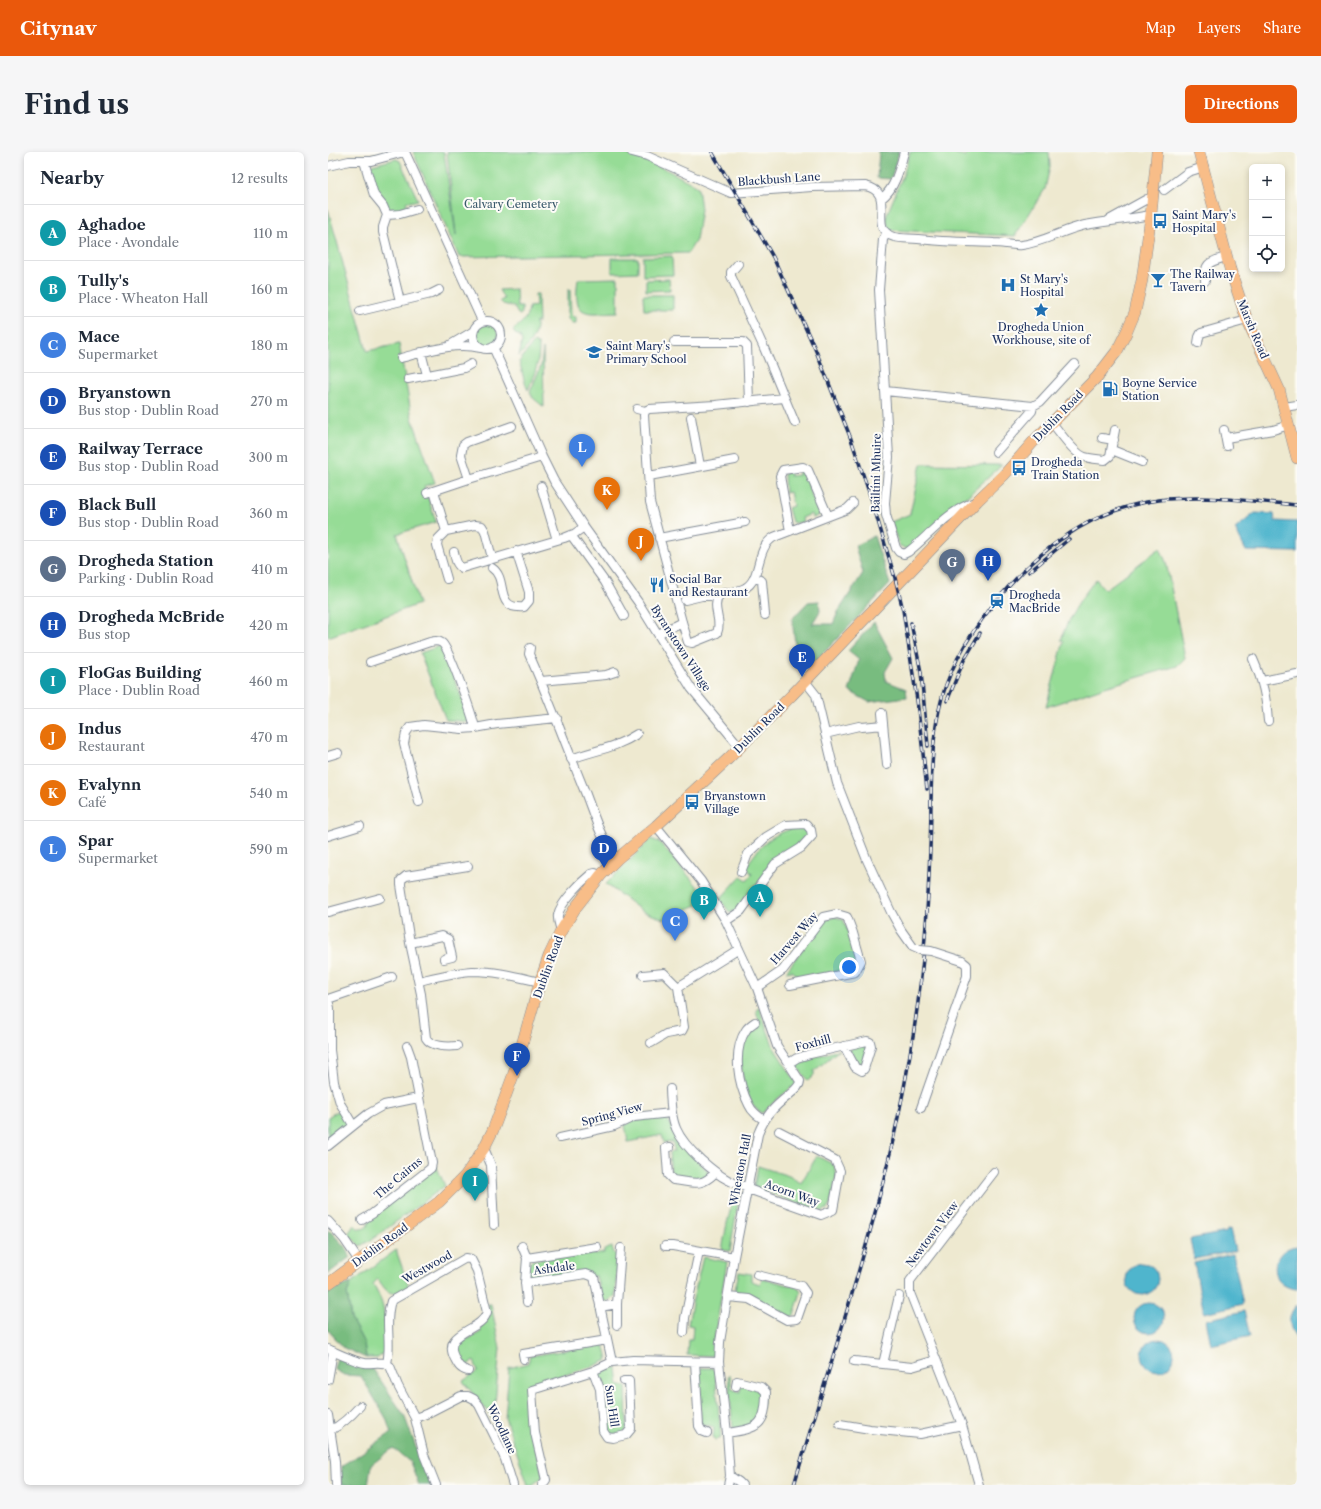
<!DOCTYPE html>
<meta charset="utf-8">
<style>
:root{--surface:#fff;--page:#f6f6f7;--text:#1f2937;--muted:#747a83;--line:#e0e1e3;--accent:#ea580c}
body{margin:0;font-family:"Libre Caslon Text",serif;background:var(--page);color:var(--text)}
.controls{position:absolute;right:12px;top:12px;display:grid;overflow:hidden;border-radius:6px;box-shadow:0 2px 6px #0003}
.controls button{width:36px;height:36px;display:grid;place-items:center;padding:0;border:0;border-bottom:1px solid var(--line);background:var(--surface);color:var(--text);font:20px sans-serif}
.you{position:absolute;left:521px;top:815px;width:14px;height:14px;margin:-10px;border:3px solid #fff;border-radius:50%;background:#1a73e8;box-shadow:0 0 0 6px #1a73e833}
.badge{display:grid;place-items:center;width:26px;height:26px;border-radius:50%;background:var(--accent);color:#fff;font-size:13px;font-weight:700}
.pin{position:absolute;translate:-50% -33px;filter:drop-shadow(0 1px 2px #0008)}
.pin::after{content:'';position:absolute;top:21px;width:14px;height:12px;background:inherit;clip-path:polygon(0 0,100% 0,50% 100%)}
.list{margin:0;padding:0;list-style:none}
h2{display:flex;justify-content:space-between;align-items:center;height:52px;margin:0;padding:0 16px;font-size:17px}
h2 small{font-size:13px;font-weight:400;color:var(--muted)}
.list li{display:grid;grid-template-columns:26px 1fr auto;gap:12px;align-items:center;box-sizing:border-box;height:56px;padding:0 16px;border-top:1px solid var(--line)}
.list b{display:block;font-size:15px;white-space:nowrap}
.list p{margin:0;font-size:13px;white-space:nowrap;color:var(--muted)}
.list em{font-size:13px;font-style:normal;color:var(--muted)}
.icon{flex:none;width:22px;height:22px;fill:none;stroke:currentColor;stroke-width:2;stroke-linecap:round;stroke-linejoin:round}
.map{position:relative;flex:none;width:969px;height:1333px;overflow:hidden;border-radius:6px}
header{display:flex;align-items:center;gap:24px;box-sizing:border-box;height:56px;padding:0 20px;background:var(--accent);color:#fff}
header strong{font-size:19px}
nav{display:flex;gap:22px;margin-inline-start:auto;font-size:14px}
.intro{display:flex;align-items:center;justify-content:space-between;box-sizing:border-box;height:96px;padding:0 24px}
h1{margin:0;font-size:28px}
.button{padding:10px 18px;border-radius:6px;background:var(--accent);color:#fff;font-size:14px;font-weight:700}
main{display:flex;gap:24px;padding:0 24px}
aside{flex:1;background:var(--surface);border-radius:6px;box-shadow:0 2px 6px #0003}
.map>svg:first-child{display:block}
</style>
<header>
<strong>Citynav</strong>
<nav><a>Map</a><a>Layers</a><a>Share</a></nav>
</header>
<div class="intro"><h1>Find us</h1><a class="button">Directions</a></div>
<main>
<aside>
<h2>Nearby<small>12 results</small></h2>
<ul class="list">
<li><span class="badge" style="background:#0f9aa8">A</span><div><b>Aghadoe</b><p>Place · Avondale</p></div><em>110 m</em></li>
<li><span class="badge" style="background:#0f9aa8">B</span><div><b>Tully's</b><p>Place · Wheaton Hall</p></div><em>160 m</em></li>
<li><span class="badge" style="background:#3f7fe0">C</span><div><b>Mace</b><p>Supermarket</p></div><em>180 m</em></li>
<li><span class="badge" style="background:#1a4fb4">D</span><div><b>Bryanstown</b><p>Bus stop · Dublin Road</p></div><em>270 m</em></li>
<li><span class="badge" style="background:#1a4fb4">E</span><div><b>Railway Terrace</b><p>Bus stop · Dublin Road</p></div><em>300 m</em></li>
<li><span class="badge" style="background:#1a4fb4">F</span><div><b>Black Bull</b><p>Bus stop · Dublin Road</p></div><em>360 m</em></li>
<li><span class="badge" style="background:#5c6f8a">G</span><div><b>Drogheda Station</b><p>Parking · Dublin Road</p></div><em>410 m</em></li>
<li><span class="badge" style="background:#1a4fb4">H</span><div><b>Drogheda McBride</b><p>Bus stop</p></div><em>420 m</em></li>
<li><span class="badge" style="background:#0f9aa8">I</span><div><b>FloGas Building</b><p>Place · Dublin Road</p></div><em>460 m</em></li>
<li><span class="badge" style="background:#e8710a">J</span><div><b>Indus</b><p>Restaurant</p></div><em>470 m</em></li>
<li><span class="badge" style="background:#e8710a">K</span><div><b>Evalynn</b><p>Café</p></div><em>540 m</em></li>
<li><span class="badge" style="background:#3f7fe0">L</span><div><b>Spar</b><p>Supermarket</p></div><em>590 m</em></li>
</ul>
</aside>
<div class="map">
<svg width="969" height="1333" viewBox="0 0 969 1333">
<rect width="100%" height="100%" fill="#fdfcf7"/>
<filter id="ink" filterUnits="userSpaceOnUse"><feTurbulence type="fractalNoise" baseFrequency=".025" numOctaves="2"/><feDisplacementMap in="SourceGraphic" scale="8" xChannelSelector="R" yChannelSelector="G"/><feConvolveMatrix kernelMatrix="1 2 1 2 8 2 1 2 1" color-interpolation-filters="sRGB"/></filter>
<filter id="wash" filterUnits="userSpaceOnUse"><feTurbulence type="fractalNoise" baseFrequency=".012" numOctaves="4" result="noise"/><feDisplacementMap in="SourceGraphic" scale="16" xChannelSelector="R" yChannelSelector="G"/><feGaussianBlur stdDeviation="0.9" result="paint"/><feColorMatrix in="noise" values="0 0 0 0 0 0 0 0 0 0 0 0 0 0 0 0 0 1.4 0 .05"/><feComposite in="paint" operator="in"/></filter>
<g filter="url(#wash)">
<rect width="100%" height="100%" fill="#eee9d0"/>
<path fill="#96dc96" stroke="#58867a" d="M85,0H116L128,83L119,0H291C322,8 342,19 370,35L373,57L368,88L360,101L131,105Z
M582,0H618L638,4L639,0H721L722,14L717,37L687,84L561,78L558,65L576,21Z
M68,7L72,9L90,48L81,50L79,49L78,52L81,55L78,58L64,59L50,45L41,16L44,13Z
M0,57L39,199L71,192L84,266L107,331L96,334L108,370L69,382L91,452L0,485Z
M344,104L345,123L315,124V105Z
M310,106V120L284,121V106Z
M290,126V160C259,161 244,168 250,127Z
M341,127L342,138L318,139V128Z
M188,137L189,155H194V161L192,163L190,162L186,155L175,152L172,149L176,147L171,138Z
M240,138H242L243,163L245,165H248V171H244L240,167Z
M207,142H210L211,170H208C209,184 200,194 191,204L194,189L192,184L187,182L185,178C193,171 200,167 201,155L208,154Z
M315,143H345V158H316Z
M148 183a11 11 0 1 1 22 0a11 11 0 1 1-22 0Z
M206,190L211,193C211,213 207,220 200,238C195,229 195,219 191,210Z
M215,197L216,255L205,246L202,240L213,214Z
M593,312L674,313L585,393L578,397L571,393L563,370L582,362Z
M471,318L477,319L484,332L480,334L485,347L489,345L494,360L493,362L485,366L483,362L474,366L475,370L468,371L464,370L460,356L465,354L462,340L457,341L456,322L462,319V324L471,323Z
M832,396L838,410L857,506L849,514L777,535L718,555L736,489L733,488C742,461 751,449 768,427L777,438Z
M112,494L116,500L143,570L118,568L92,501Z
M469,675H476L479,680L480,686L470,693L449,706L411,757L402,761L392,747L413,724L419,728L424,722L418,715C433,692 442,683 469,675Z
M323,687L331,690L377,743L376,750L335,767L314,759L278,732Z
M507,765L515,767L517,772L529,806V811L525,816L471,828L468,822L464,819L458,820L495,769Z
M431,856L446,896L468,930L467,933L448,948L435,961C419,957 412,919 413,904C413,895 418,886 423,878L427,879L430,876L431,869L428,858Z
M535,892L539,897L533,914L530,913L522,898L523,896Z
M511,898L486,919V923L480,929L468,913L471,909Z
M11,958L20,970L19,975L0,990V965Z
M334,964L339,966L347,985L352,992L380,1019L381,1023L370,1028L346,1025L343,1021L341,1001L346,999L345,990L336,991L334,983L300,990L297,973L304,969Z
M489,1004L506,1013L509,1023L502,1053L499,1057L493,1060L426,1035L430,1014L461,1024L473,1031Z
M107,1011L117,1034L43,1088L32,1094L20,1082L26,1073L31,1077C38,1077 40,1075 41,1068Z
M408,1036L412,1039L402,1099L394,1098L399,1071Z
M284,1095L286,1101L290,1104L287,1144L279,1150L274,1148L268,1124L208,1127L201,1124L200,1113L203,1109L262,1098L267,1103L276,1101V1098Z
M68,1098L81,1135C63,1144 61,1144 50,1127L45,1132C58,1152 59,1175 57,1199L50,1206H38L36,1191L23,1167L19,1141L23,1131Z
M375,1105L399,1110L386,1188V1204L359,1203L360,1187H364L365,1174L360,1173L364,1151Z
M411,1120L423,1122V1129L432,1132L434,1126L471,1136L473,1140L466,1163L463,1165L423,1144L406,1142Z
M160,1152H163L172,1196L166,1263L168,1269L165,1271L159,1257L156,1256L135,1229L150,1219L146,1209L137,1214C127,1208 126,1200 127,1189L135,1184L140,1187L153,1180L152,1175C161,1168 163,1164 160,1152Z
M276,1192L280,1208L263,1215L199,1234L205,1282L215,1325L204,1333H200L177,1266L181,1216L200,1211L202,1204Z
M289,1216L291,1234H298L299,1276L296,1281L281,1283L278,1278L276,1233L271,1227V1223L273,1219Z
M373,1216H384L387,1219L393,1286L387,1288L385,1285L386,1276L383,1274L373,1272L371,1218Z
M400,1223H402L404,1237L412,1240L413,1233L434,1239L436,1243L430,1268C426,1274 413,1276 405,1276Z"/>
<path fill="#78bc7f" stroke="#4a766e" d="M551,0H571L563,27L549,26Z
M546,384L562,432L481,516L468,499L464,467L480,450L491,449L492,459L484,472H505L510,460L535,421L527,394Z
M546,470L565,506L557,520L558,529L578,537L579,545L541,550L521,539L531,508L520,499Z
M0,1077L19,1097L22,1105L0,1122Z
M23,1131L19,1141L23,1167L36,1191L38,1206L16,1196L0,1178V1140Z
M9,1206L45,1217L76,1263L96,1317L103,1333H91L82,1310L65,1296L43,1313L40,1333H13V1315L63,1281L58,1266L33,1224L16,1223L6,1217Z"/>
<path fill="#4fb5cd" stroke="#357296" d="M927,361L946,362L947,369L969,370V400L918,399L907,377Z
M902,1077L907,1099L866,1107L862,1087L899,1080V1078Z
M969,1094V1137C940,1136 940,1097 969,1094Z
M905,1102L915,1152L876,1161L866,1111Z
M798 1127a16 16 0 1 1 32 0a16 16 0 1 1-32 0Z
M806 1166a15 15 0 1 1 30 0a15 15 0 1 1-30 0Z
M969,1153V1186C960,1176 959,1163 969,1153Z
M916,1159L922,1184L883,1193L878,1168Z
M814 1203a16 16 0 1 1 32 0a16 16 0 1 1-32 0Z"/>
</g>
<g filter="url(#ink)">
<g fill="none" stroke-linecap="round" stroke-linejoin="round">
<defs>
<path id="minor" d="M77,0L154,169
M304,0L319,4L403,41L484,35L537,34C570,40 538,77 566,85C574,87 582,86 590,87C616,90 641,90 666,91C675,91 685,94 694,93C716,90 735,78 757,73C779,69 801,67 823,63
M36,9L46,43L55,54L59,63L55,75V80L72,149
M0,14L21,9H43L76,0
M836,38L860,20L876,15
M553,47C567,37 572,16 576,0
M59,63L72,62L89,57
M781,68L819,47
M559,81L555,87L551,138L561,305L557,351L558,363L568,396L571,400L576,402L580,400C602,383 620,358 647,350
M410,112L403,120V124L436,196L467,271
M877,129C876,110 882,110 898,105
M32,159L103,142L111,138
M145 183a14 14 0 1 1 28 0a14 14 0 1 1-28 0Z
M346,190H415L419,194L421,250
M870,191L871,185L873,181L919,168
M122,193L144,180
M165,195L214,305L226,329L256,375L310,450L363,536L412,595
M93,200L99,223
M73,206C100,199 126,190 153,196
M80,227L136,216L143,212
M557,239L705,254L712,250L747,212
M956,255L969,253
M309,257L317,259L321,257L387,253L456,246
M317,259L316,263L322,350L354,470L360,490L364,491L389,481C395,467 382,456 392,442C399,440 410,440 417,436C434,427 427,396 446,385L519,357L525,351
M363,265L372,314
M724,271C732,280 746,302 757,305C763,307 770,307 777,308L782,304L787,278
M896,278L899,294
M774,286L786,288
M898,286L945,278L961,273
M784,298L814,310
M668,300L704,259L705,254
M321,324L407,308
M141,327L133,303L135,293L139,290L184,274
M213,334L229,388
M106,339L118,379
M99,341L141,327L214,305
M462,379L452,324L455,318L475,315L480,318L500,364
M243,383L277,430L296,464
M331,386L417,370
M126,400C127,406 128,413 134,416L236,386L246,382L256,375
M164,416C181,427 165,458 196,455L201,449V440L188,399
M426,425L434,429L437,463
M119,427L109,393L110,387L118,379L147,373L154,374L157,379L164,406
M357,448L374,444H390
M330,482L354,470
M202,496L201,502L204,509C223,552 239,596 257,640C266,663 273,689 289,707
M925,507C935,530 938,544 940,569
M42,510L102,490C106,489 110,488 114,491C121,496 145,565 147,576
M213,529L278,523L287,520
M477,529L488,543L509,631L539,708L563,760L573,778L585,795L592,798
M934,529L969,522
M554,561L559,613
M497,582L531,574L534,575L555,573
M0,604L10,601
M243,607C267,598 288,596 309,582
M91,650L76,592L78,581L82,575L96,573L134,577L147,576L169,572L229,566
M328,674L373,729L398,769L429,836L449,894L472,929C472,935 465,939 461,943C446,955 437,964 430,982L406,1105L392,1190L391,1210L399,1281L402,1324L400,1333
M0,684L32,674
M0,760L52,746
M398,769L413,759L447,712L473,696L484,684L483,678L478,672L458,673L438,685L420,702L413,720
M233,779C232,774 229,768 230,763C232,751 253,730 263,722L267,721L273,723
M82,791L114,784L120,787L124,805L116,807
M315,823L336,821L350,835L356,875L354,879L338,882L323,891
M91,829C108,825 127,820 145,819C168,819 190,825 212,830
M350,835L411,797
M429,836L455,818L495,765L509,762L519,765L525,781L533,809L527,820L462,833
M0,847L64,825
M0,848L2,856V898L6,930L12,951L25,973
M427,870C424,872 420,875 418,878C404,899 410,932 421,953C424,960 430,964 436,968
M129,894C120,895 103,895 98,886L93,842L82,791L73,733V728L78,724L140,714
M461,911L469,906L482,902L539,889L542,890L543,894L536,917L534,919L527,915L516,894
M342,937C343,972 347,984 373,1008C382,1016 390,1023 400,1028C408,1032 416,1034 423,1038L493,1063L505,1058L512,1019L507,1008L451,979
M593,956L639,824V813L634,809
M232,986L286,974L306,965L343,961
M0,994L40,962L56,953L90,946
M342,995L338,996L340,1023L345,1028C365,1030 372,1036 387,1021
M156,996L163,1013L166,1073
M34,1068L44,1062L103,1016L104,1011L102,1001L83,905L79,894
M0,1069L16,1087L31,1109
M194,1094L199,1106
M337,1094H345L406,1105
M269,1095L199,1106L197,1131L258,1122L266,1125L284,1210
M197,1131L199,1150
M400,1145L421,1147L459,1168L469,1167L478,1141L473,1134L429,1123
M272,1155L289,1152
M289,1173V1152L293,1096
M356,1180L357,1166L371,1099
M0,1197C11,1202 25,1209 37,1211C45,1212 55,1208 62,1214L70,1234L87,1266L96,1303L108,1333
M196,1207L195,1202L279,1188
M526,1209L584,1215L608,1208
M367,1210L371,1274L374,1279L379,1281
M59,1211C64,1191 56,1169 63,1149L138,1106L143,1107L149,1119L159,1160C154,1180 112,1179 127,1207C130,1213 132,1217 140,1219
M555,1212L571,1144
M265,1219L272,1237L275,1279L279,1285L285,1286L298,1283L303,1277L301,1229H296
M0,1228L5,1199
M0,1263L7,1309L8,1333
M87,1266L98,1262L133,1244H140L146,1247L151,1253L167,1285L177,1307L185,1333
M512,1272L542,1277L592,1282L634,1273
M3,1278C15,1272 23,1264 32,1254
M399,1281C430,1276 438,1275 438,1240L433,1235L409,1229L408,1234
M402,1324L411,1330L414,1333
M214,1333L218,1328L207,1281L204,1238L265,1219L284,1210L305,1208L391,1210
M651,1333L634,1273L582,1141V1129L666,1020"/>
<path id="major" d="M871,0L902,117L919,168L951,237L969,306
M0,1132L111,1050L137,1024L156,996L165,978L185,924L212,830L221,804L233,779L248,755L273,723L289,707L328,674L401,606L463,544L649,349L676,323L706,289L769,225L789,199L799,179L807,160L814,128L823,63L829,0"/>
</defs>
<use href="#minor" stroke="#848c97" stroke-width="10"/>
<use href="#major" stroke="#848c97" stroke-width="12"/>
<use href="#minor" stroke="#fff" stroke-width="8"/>
<use href="#major" stroke="#f8bd88" stroke-width="11"/>
<defs>
<path id="rail" d="M384,0L445,105L488,199L523,287L544,349L567,426L575,458L589,548L599,637
M701,420L741,387
M583,471L593,520L600,594
M619,549L636,508L652,481
M466,1333C508,1190 558,1049 582,902C594,834 600,765 602,696C604,650 601,603 611,558C619,518 640,484 665,453C708,399 761,357 831,348C876,343 924,349 969,353"/>
</defs>
<use href="#rail" stroke="#1b2f5e" stroke-width="3.5"/>
<use href="#rail" stroke="#fdfcf7" stroke-width="2" stroke-dasharray="6" stroke-linecap="butt"/>
<defs>
<path id="minor-bridge" d="M592,798L603,799L634,809"/>
</defs>
<use href="#minor-bridge" stroke="#848c97" stroke-width="10" stroke-linecap="butt"/>
<use href="#minor-bridge" stroke="#fff" stroke-width="8"/>
</g>
</g>
<defs>
<symbol id="bus-bare" viewBox="-9 -9 18 18"><path d="M-5-6H5V4H4V6H2V4H-2V6H-4V4H-5ZM-3.5-4V0h7V-4ZM-3.5 1.2v1.5H-2V1.2ZM2 1.2v1.5H3.5V1.2Z" fill="#1f6fb2" stroke="#fdfcf7" stroke-width="2.5" paint-order="stroke"/></symbol>
<symbol id="bar-bare" viewBox="-9 -9 18 18"><path d="M-6-5H6L.8 .8V4.5H3.5V6h-7V4.5H-.8V.8Z" fill="#1f6fb2" stroke="#fdfcf7" stroke-width="2.5" paint-order="stroke"/></symbol>
<symbol id="hospital-bare" viewBox="-9 -9 18 18"><path d="M-5-5h3v3.5h4V-5h3V5h-3V1.5h-4V5h-3Z" fill="#1f6fb2" stroke="#fdfcf7" stroke-width="2.5" paint-order="stroke"/></symbol>
<symbol id="sight-bare" viewBox="-9 -9 18 18"><path d="M0-6L1.8-2.2L6-1.7L2.9 1.2L3.7 5.4L0 3.3L-3.7 5.4L-2.9 1.2L-6-1.7L-1.8-2.2Z" fill="#1f6fb2" stroke="#fdfcf7" stroke-width="2.5" paint-order="stroke"/></symbol>
<symbol id="school-bare" viewBox="-9 -9 18 18"><path d="M0-5L7-2L0 1L-7-2ZM-4 1L0 2.5L4 1V4Q0 6-4 4Z" fill="#1f6fb2" stroke="#fdfcf7" stroke-width="2.5" paint-order="stroke"/></symbol>
<symbol id="fuel-bare" viewBox="-9 -9 18 18"><path d="M-5.5-6h7V0h2V4h1.3V-2.5L3-4.5l.8-.8L6-3V5H2.5V1h-1V6h-7ZM-4.2-4.7v3.2H.2V-4.7Z" fill="#1f6fb2" stroke="#fdfcf7" stroke-width="2.5" paint-order="stroke"/></symbol>
<symbol id="restaurant-bare" viewBox="-9 -9 18 18"><path d="M-5-6h1v4h1v-4h1v4h1v-4h1v5L-1.5 .5V6h-2V.5L-5-1ZM5-6V6H3V1.5H1.5Q1.5-4 5-6Z" fill="#1f6fb2" stroke="#fdfcf7" stroke-width="2.5" paint-order="stroke"/></symbol>
<symbol id="station-bare" viewBox="-9 -9 18 18"><path d="M-3-6H3Q5-6 5-4V2Q5 4 3 4L4.5 6H3L1.5 4h-3L-3 6H-4.5L-3 4Q-5 4-5 2V-4Q-5-6-3-6ZM-3.5-4v3h7v-3ZM-3.5 1v1.5H-2V1ZM2 1v1.5H3.5V1Z" fill="#1f6fb2" stroke="#fdfcf7" stroke-width="2.5" paint-order="stroke"/></symbol>
</defs>
<g fill-rule="evenodd">
<use href="#bus-bare" x="821" y="58" width="22" height="22"/>
<use href="#bar-bare" x="819" y="117" width="22" height="22"/>
<use href="#hospital-bare" x="669" y="122" width="22" height="22"/>
<use href="#sight-bare" x="702" y="147" width="22" height="22"/>
<use href="#school-bare" x="255" y="189" width="22" height="22"/>
<use href="#fuel-bare" x="771" y="226" width="22" height="22"/>
<use href="#bus-bare" x="680" y="305" width="22" height="22"/>
<use href="#restaurant-bare" x="318" y="422" width="22" height="22"/>
<use href="#station-bare" x="658" y="438" width="22" height="22"/>
<use href="#bus-bare" x="353" y="639" width="22" height="22"/>
</g>
<g text-anchor="middle" dominant-baseline="central" stroke-width="4" stroke-linejoin="round" paint-order="stroke">
<g font-size="11" fill="#1b2f5e" stroke="#fdfcf7">
<text transform="translate(451 27) rotate(-4)">Blackbush Lane</text>
<text transform="translate(925 177) rotate(67)">Marsh Road</text>
<text transform="translate(730 264) rotate(-46)">Dublin Road</text>
<text transform="translate(548 321) rotate(-89)">Bailtíní Mhuire</text>
<text transform="translate(353 496) rotate(57)">Byranstown Village</text>
<text transform="translate(431 576) rotate(-45)">Dublin Road</text>
<text transform="translate(466 786) rotate(-49)">Harvest Way</text>
<text transform="translate(220 815) rotate(-70)">Dublin Road</text>
<text transform="translate(485 891) rotate(-15)">Foxhill</text>
<text transform="translate(284 962) rotate(-15)">Spring View</text>
<text transform="translate(412 1018) rotate(-79)">Wheaton Hall</text>
<text transform="translate(70 1026) rotate(-40)">The Cairns</text>
<text transform="translate(464 1041) rotate(20)">Acorn Way</text>
<text transform="translate(604 1082) rotate(-53)">Newtown View</text>
<text transform="translate(52 1093) rotate(-36)">Dublin Road</text>
<text transform="translate(99 1115) rotate(-29)">Westwood</text>
<text transform="translate(226 1116) rotate(-8)">Ashdale</text>
<text transform="translate(284 1254) rotate(82)">Sun Hill</text>
<text transform="translate(174 1277) rotate(65)">Woodlane</text>
</g>
<g font-size="11" fill="#3a5a6c" stroke="#fdfcf7">
<text x="183" y="52">Calvary Cemetery</text>
</g>
<g font-size="11" fill="#1b2f5e" stroke="#fdfcf7" text-anchor="start">
<text x="844" y="63">Saint Mary's<tspan x="844" dy="13">Hospital</tspan></text>
<text x="842" y="122">The Railway<tspan x="842" dy="13">Tavern</tspan></text>
<text x="692" y="127">St Mary's<tspan x="692" dy="13">Hospital</tspan></text>
<text x="713" y="175" text-anchor="middle">Drogheda Union<tspan x="713" dy="13">Workhouse, site of</tspan></text>
<text x="278" y="194">Saint Mary's<tspan x="278" dy="13">Primary School</tspan></text>
<text x="794" y="231">Boyne Service<tspan x="794" dy="13">Station</tspan></text>
<text x="703" y="310">Drogheda<tspan x="703" dy="13">Train Station</tspan></text>
<text x="341" y="427">Social Bar<tspan x="341" dy="13">and Restaurant</tspan></text>
<text x="681" y="443">Drogheda<tspan x="681" dy="13">MacBride</tspan></text>
<text x="376" y="644">Bryanstown<tspan x="376" dy="13">Village</tspan></text>
</g>
</g>
</svg>
<div class="controls">
<button>+</button>
<button>−</button>
<button><svg class="icon" aria-label="locate" viewBox="0 0 24 24"><circle cx="12" cy="12" r="6"/><path d="M12 2v4M12 18v4M2 12h4M18 12h4"/></svg></button>
</div>
<div class="you"></div>
<div class="pin badge" style="left:432px;top:765px;background:#0f9aa8">A</div>
<div class="pin badge" style="left:376px;top:768px;background:#0f9aa8">B</div>
<div class="pin badge" style="left:347px;top:789px;background:#3f7fe0">C</div>
<div class="pin badge" style="left:276px;top:716px;background:#1a4fb4">D</div>
<div class="pin badge" style="left:474px;top:525px;background:#1a4fb4">E</div>
<div class="pin badge" style="left:189px;top:924px;background:#1a4fb4">F</div>
<div class="pin badge" style="left:624px;top:430px;background:#5c6f8a">G</div>
<div class="pin badge" style="left:660px;top:429px;background:#1a4fb4">H</div>
<div class="pin badge" style="left:147px;top:1049px;background:#0f9aa8">I</div>
<div class="pin badge" style="left:313px;top:409px;background:#e8710a">J</div>
<div class="pin badge" style="left:279px;top:358px;background:#e8710a">K</div>
<div class="pin badge" style="left:254px;top:315px;background:#3f7fe0">L</div>
</div>
</main>
